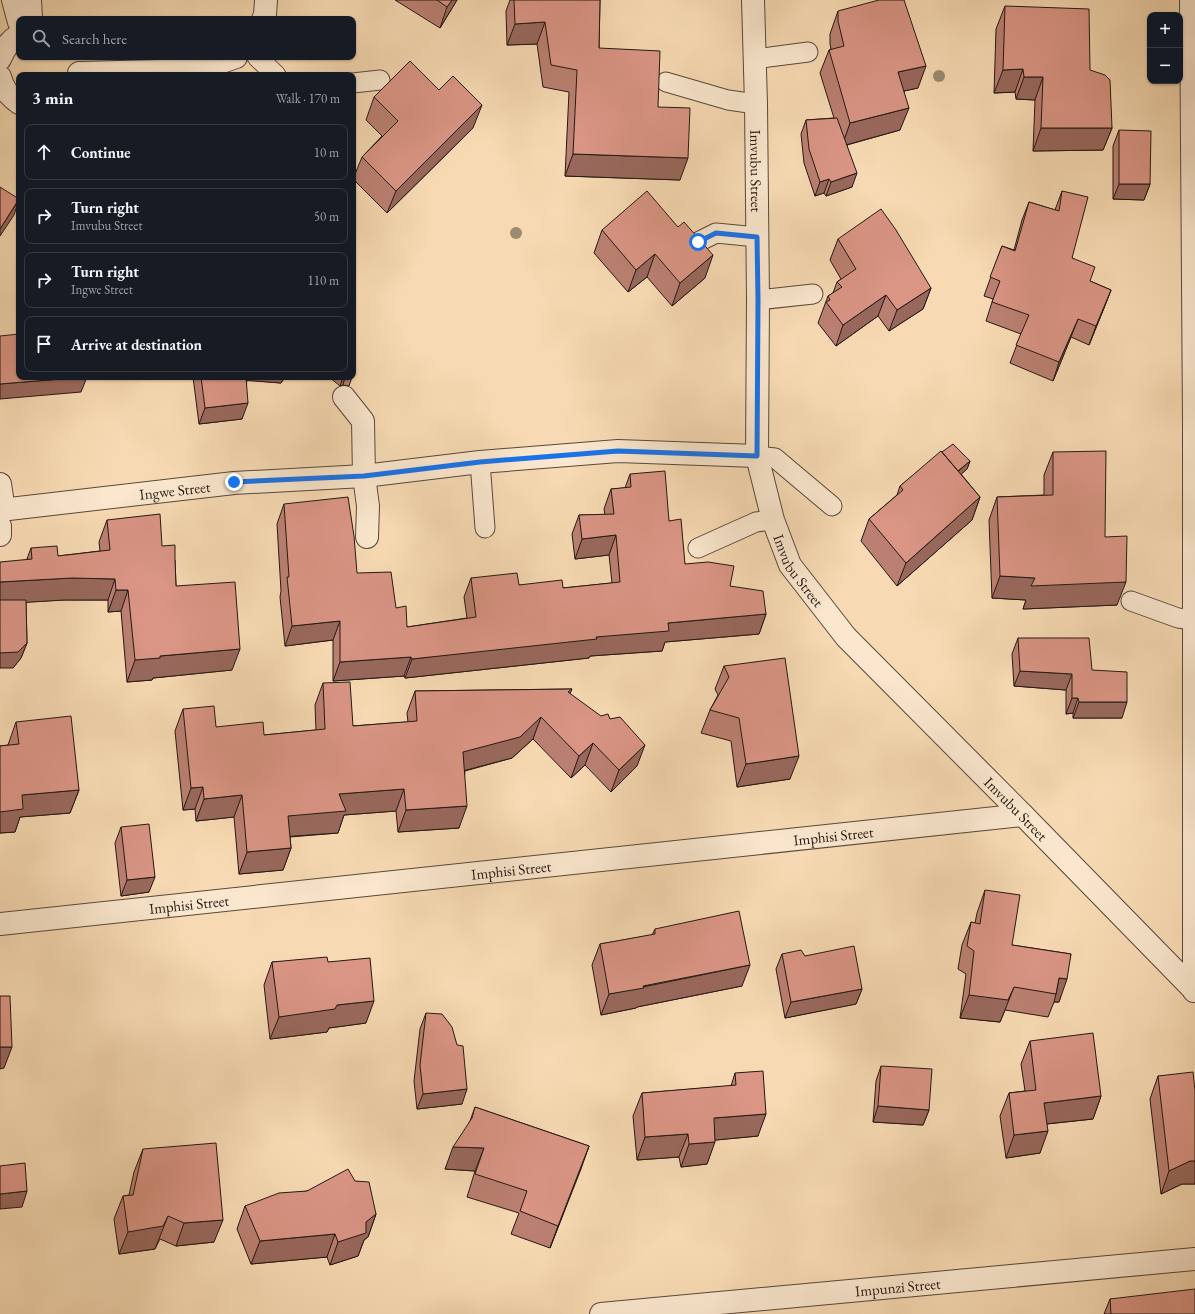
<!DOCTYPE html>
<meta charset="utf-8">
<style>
:root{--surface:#171b24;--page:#20242c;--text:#f1f3f6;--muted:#9ea1a6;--line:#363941}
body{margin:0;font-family:"EB Garamond",serif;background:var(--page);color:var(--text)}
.controls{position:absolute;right:12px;top:12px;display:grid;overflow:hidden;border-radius:8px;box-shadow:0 1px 3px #0004}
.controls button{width:36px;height:36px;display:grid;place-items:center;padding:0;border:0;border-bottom:1px solid var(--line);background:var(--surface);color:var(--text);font:20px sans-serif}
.stop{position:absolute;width:12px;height:12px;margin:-9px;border:3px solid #1a73e8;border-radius:50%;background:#fff}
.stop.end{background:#1a73e8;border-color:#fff;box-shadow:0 1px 4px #0008}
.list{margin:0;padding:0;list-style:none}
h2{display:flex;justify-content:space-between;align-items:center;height:52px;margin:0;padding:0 16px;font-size:17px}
h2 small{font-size:13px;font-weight:400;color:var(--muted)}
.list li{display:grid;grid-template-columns:26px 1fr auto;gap:12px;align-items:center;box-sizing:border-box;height:56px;margin:0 8px 8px;padding:0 8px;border:1px solid var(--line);border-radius:8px}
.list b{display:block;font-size:15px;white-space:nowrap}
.list p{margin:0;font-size:13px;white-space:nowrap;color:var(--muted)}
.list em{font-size:13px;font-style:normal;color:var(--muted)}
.icon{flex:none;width:22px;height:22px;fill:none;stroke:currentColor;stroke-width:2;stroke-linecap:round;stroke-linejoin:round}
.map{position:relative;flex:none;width:1195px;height:1314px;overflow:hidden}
.search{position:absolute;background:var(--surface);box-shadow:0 1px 3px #0004;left:16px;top:16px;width:340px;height:44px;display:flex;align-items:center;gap:10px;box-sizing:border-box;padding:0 14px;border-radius:8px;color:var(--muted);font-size:15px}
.panel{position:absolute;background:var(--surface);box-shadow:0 1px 3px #0004;left:16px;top:72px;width:340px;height:308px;border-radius:8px}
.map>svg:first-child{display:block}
</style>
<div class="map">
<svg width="1195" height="1314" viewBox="0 0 1195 1314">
<rect width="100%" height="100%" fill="#f7dab3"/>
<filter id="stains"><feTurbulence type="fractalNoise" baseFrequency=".005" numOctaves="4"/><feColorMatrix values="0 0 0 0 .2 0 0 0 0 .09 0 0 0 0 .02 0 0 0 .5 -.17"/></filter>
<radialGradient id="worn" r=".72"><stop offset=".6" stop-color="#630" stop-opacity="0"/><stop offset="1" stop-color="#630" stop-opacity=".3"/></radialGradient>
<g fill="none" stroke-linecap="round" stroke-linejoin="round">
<defs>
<path id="lane" d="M257,57L276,75
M754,59L808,52
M666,82L728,100L756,104
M353,83L380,80
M698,242L716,233L757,237
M758,300L813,294
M757,456L775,458L832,506
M480,462L485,528
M698,548L756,522L773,520
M1131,601L1178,618L1194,620"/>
<g id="street">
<path d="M13,0L19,22"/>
<path d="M30,0L31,19"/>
<path id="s1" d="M753,0L756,104L758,300L757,456L773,520L790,565L846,637L1023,815L1195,991"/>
<path d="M1191,0L1194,422V991"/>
<path d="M263,19L265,15L266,0"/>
<path d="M0,59C4,49 9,41 19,35"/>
<path d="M79,73L199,70L236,57"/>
<path d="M0,77C3,89 9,96 19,103"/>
<path d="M344,397L363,421L364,476L368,506L367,537"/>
<path d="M0,484L4,510"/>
<path id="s2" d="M0,510L234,483L364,476L480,462L618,451L757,456"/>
<path d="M0,526V535"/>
<path id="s3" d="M0,924L1023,815"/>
<path id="s4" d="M601,1314L1195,1259"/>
</g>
</defs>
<use href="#lane" stroke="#58483c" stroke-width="21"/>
<use href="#street" stroke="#58483c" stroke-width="24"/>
<use href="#lane" stroke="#fae7ce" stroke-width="19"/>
<use href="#street" stroke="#fae7ce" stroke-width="22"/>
</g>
<g fill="#9b8b70">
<circle cx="939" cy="76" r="6"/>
<circle cx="516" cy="233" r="6"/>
</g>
<path fill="#bb8072" stroke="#231814" d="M395,0H457L440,28Z
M510,0H600L599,48L658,107L680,180L565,176L569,92L543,87L537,44L507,45L506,11Z
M1005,6L1090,70L1112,128L1103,150L1033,151L1035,100L1016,99L1015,92L994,93L996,29Z
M838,11L918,88L904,91L900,130L847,145L852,187L826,196L824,193L815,196L804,163L801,134L806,120L834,118L820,73L829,50L831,49L830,44V34Z
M439,90L473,128L387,213L353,179L362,157L382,136L366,120L374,97Z
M1119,130L1150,184L1144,200L1113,199V146Z
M1062,191L1072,258L1090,281L1111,290L1104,308L1089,345L1071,337L1053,381L1010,363L1021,334L986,321L993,299L984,296L1002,246L1014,250L1022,220L1029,202L1055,210Z
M678,227L705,278L672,306L647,277L628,292L594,253L602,230Z
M838,239L931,288L923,309L889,331L878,316L836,346L818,323L828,296L833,293L837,282L841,279L830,260Z
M193,377H285L281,383L247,380L242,419L199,424Z
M329,377H352L349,386L343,385L340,386Z
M942,452L970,461L967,469L961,474L980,497L972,520L897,586L861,541L869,519L897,495L900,486Z
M1053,452L1105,537L1117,605L1023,609L1026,600L992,598L989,520L997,497L1044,495V475Z
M630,474L669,521L685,564L730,586L766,614L759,634L665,642L662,651L590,656L589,658L405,678L404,676L333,681V640L285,646L280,597L281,591L277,524L284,504L357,573L396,608L407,627L467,618L464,597L471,578L519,585L563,588L612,583L609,555L575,559L572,534L579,515H605L604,509L611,489L625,488Z
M107,520L162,546L175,560L176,586L232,670L153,678L152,680L127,682L121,611L108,612V600H64L26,602L27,643L21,658L13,668L27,559L31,548L58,556L100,551L99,542Z
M1018,638L1092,670L1122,718H1073V713L1066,714V690L1014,686L1012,654Z
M724,666L790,779L737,787L731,741L701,733L710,710L718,695L715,689Z
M323,683L353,726L408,722L407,713L415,691L572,689L570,694L637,766L611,792L585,765L571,778L533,739L512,758L465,771L459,828L398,832L396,811L344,815L338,833L290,837L291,848L283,870L239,874L234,817L196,821L195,809L183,810L175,731L183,709L216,727L264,735L316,730L315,705Z
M16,722L79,790L70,813L20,817L15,832L0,833V746L8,745Z
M121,827L149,892L121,896L115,843Z
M985,890L1012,945L1071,954L1059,1002H1054L1048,1017L1005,1010L1000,1022L960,1018L966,974L958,969L962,945L971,922L975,923L977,913Z
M655,929L742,986L637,1007L636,1008L601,1015L592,965L600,944L652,935Z
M782,954L805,956L862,989L856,1004L785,1018L776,969Z
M272,962H328L366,1023L329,1028L327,1032L270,1039L264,985Z
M426,1013L462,1104L417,1109L414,1081L420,1029Z
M1030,1041L1101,1096L1093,1119L1047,1124L1040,1153L1006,1158L1000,1116L1009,1093L1025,1091L1021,1064Z
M881,1066L929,1110L923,1125L873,1122L876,1081Z
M735,1073L758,1136L715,1140L707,1164L681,1167L679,1157L637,1160L633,1116L642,1093L731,1086Z
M1158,1076L1195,1091V1184H1182L1161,1194L1150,1099Z
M475,1107L589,1146L550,1248L511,1234L519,1213L467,1197L475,1171L445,1169L470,1121Z
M143,1149L214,1242L176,1246L160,1239L155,1249L119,1254L114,1219L123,1196L129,1195L134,1172Z
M355,1181L376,1214L368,1237L364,1240L358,1256L330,1265L327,1257L251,1264L237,1229L245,1206L307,1191Z
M1110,1299L1195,1314H1104Z"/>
<path fill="#99685d" stroke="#231814" d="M452,0H457L440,28L447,7Z
M545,22L537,44L507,45L515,24Z
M926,66L918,88L890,94L898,72Z
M1023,69L1015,92L994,93L1003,70Z
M1024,77H1043L1035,100L1016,99Z
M482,105L473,128L387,213L396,191Z
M909,108L900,130L842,146L850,123Z
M1041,128H1112L1103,150L1033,151Z
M573,154L688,158L680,180L565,176Z
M857,173L852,187L826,196L831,182Z
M829,179L824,193L815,196L820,182Z
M1119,184H1150L1144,200L1113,199Z
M19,200L14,215L0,236V229Z
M655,254L647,277L628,292L636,270Z
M713,255L705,278L672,306L680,283Z
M931,288L923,309L889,331L897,310Z
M1111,290L1104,308L1089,345L1096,326Z
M886,295L878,316L836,346L843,325Z
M1078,319L1071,337L1053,381L1059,362Z
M87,377L81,392L0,399V384Z
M241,377H285L281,383L240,380Z
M343,377H345L343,385L340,386Z
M248,403L242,419L199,424L205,408Z
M970,461L967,469L949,485L952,477Z
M980,497L972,520L897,586L906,563Z
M616,535L609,555L575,559L582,539Z
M1000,576L1035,578L1126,582L1117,605L1023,609L1026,600L992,598Z
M72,578L115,579L108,600H64L0,604V582Z
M116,590H128L121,611L108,612Z
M766,614L759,634L665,642L662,651L590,656L589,658L405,678L412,659L596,637L668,623Z
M340,621L333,640L285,646L292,626Z
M27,643L21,658L13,668H0V653Z
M240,649L232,670L153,678L152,680L127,682L135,660L160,656Z
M411,657L404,676L333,681L340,662Z
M1020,671L1072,674L1066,690L1014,686Z
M1072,698H1078L1073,713L1066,714Z
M1079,702H1127L1122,718H1073Z
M541,717L533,739L512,758L455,773L463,752Z
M593,743L585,765L571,778L579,756Z
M645,745L637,766L611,792L619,770Z
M799,756L790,779L737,787L746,764Z
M203,787L195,809L183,810L191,788Z
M404,789L396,811L344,815L338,833L280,837L288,816L339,794Z
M79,790L70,813L20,817L15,832L0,833V812L22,795Z
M242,795L234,817L196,821L204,799Z
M467,806L459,828L398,832L406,810Z
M291,848L283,870L239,874L247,852Z
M155,877L149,892L121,896L127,880Z
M750,965L742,986L637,1007L636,1008L601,1015L609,994Z
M1059,978L1067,979L1059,1002H1054L1056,994Z
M1014,987L1005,1010L1000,1022L960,1018L969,995Z
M862,989L856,1004L785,1018L791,1002Z
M374,1001L366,1023L329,1028L327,1032L270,1039L279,1017L337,1005Z
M0,1047H12L4,1068L0,1069Z
M467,1089L462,1104L417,1109L423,1094Z
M1101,1096L1093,1119L1036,1125L1044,1103Z
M878,1106L929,1110L923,1125L873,1122Z
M766,1114L758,1136L706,1141L714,1118Z
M1048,1131L1040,1153L1006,1158L1014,1135Z
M688,1134L679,1157L637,1160L645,1137Z
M715,1142L707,1164L681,1167L689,1144Z
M589,1146L581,1169L550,1248L558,1226Z
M453,1147L484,1148L475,1171L445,1169Z
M1190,1161H1195V1184H1182L1161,1194L1169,1171Z
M27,1191L22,1207L0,1209V1194Z
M376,1214L368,1237L364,1240L358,1256L330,1265L338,1242Z
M168,1216L155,1249L119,1254L128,1232Z
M223,1220L214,1242L176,1246L184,1223Z
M335,1234L327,1257L251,1264L260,1241Z"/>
<path fill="#da9585" stroke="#231814" d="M437,0H452L447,7Z
M514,0H600L599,48L660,51L658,107L690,108L688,158L573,154L577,70L551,65L545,22L515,24Z
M879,0H904L926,66L898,72L909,108L850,123L829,50L844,46L838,21V11Z
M1005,6L1089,9L1090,70L1105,75L1110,80L1112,128H1041L1043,77H1024L1023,69L1003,70Z
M410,61L439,90L453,76L482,105L396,191L362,157L398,121L374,97Z
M837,118L857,173L831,182L829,179L820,182L809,149L806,120Z
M1119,130L1151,131L1150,184H1119Z
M0,187L19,199L0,229Z
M647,191L678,227L684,222L713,255L680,283L655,254L636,270L602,230Z
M1062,191L1088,197L1072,258L1095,267L1090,281L1111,290L1096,326L1078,319L1059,362L1016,345L1029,315L992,302L1000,281L990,277L1002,246L1015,251L1029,202L1059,211Z
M881,209L896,230L931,288L897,310L886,295L843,325L826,302L830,300L828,296L842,287L837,282L856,269L838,239Z
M19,334V377H84L0,384V336Z
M353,351L355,370H353Z
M201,377H246L248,403L205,408Z
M953,444L970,461L958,471L942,452Z
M941,451L980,497L906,563L869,519L903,490L900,486Z
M1106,451L1105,537L1127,536L1126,582L1031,586L1035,578L1000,576L997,497L1053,495V452Z
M665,471L669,521L681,519L685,564L708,562L734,566L730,586L763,591L766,614L668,623L669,631L596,637L597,639L412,659L411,657L340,662V621L292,626L287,577H289L284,504L348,497L354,536L357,573L391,572L396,608L406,606L407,627L476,617L471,578L517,573L519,585L562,580L563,588L620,582L616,535L582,539L579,515L614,514L611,489L631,487L630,474Z
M160,514L162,546L175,545V560L176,586L235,582L240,649L160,656V658L135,660L128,590H116L115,579L72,578L0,582V562L32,559L31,548L57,546L58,556L110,550L107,520Z
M0,600H26L27,643L18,652L0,653Z
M1018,638H1089L1092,670L1127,672V702H1079L1078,698H1072V674L1020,671Z
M785,658L799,756L746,764L739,718L710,710L729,677L724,666Z
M350,682L353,726L417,721L415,691L572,689L568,692L601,716L608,714L610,719L620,717L645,745L619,770L593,743L579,756L541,717L520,737L463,752L467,806L406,810L404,789L339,794L346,811L288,816L291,848L247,852L242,795L204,799L203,787L191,788L183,709L214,706L216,727L263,722L264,735L325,729L323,683Z
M71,716L79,790L22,795L23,809L0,812V746L19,744L16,722Z
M149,824L155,877L127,880L121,827Z
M985,890L1020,895L1012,945L1071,954L1067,979L1059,978L1056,994L1014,987L1008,1000L969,995L974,951L967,946L971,922L980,924Z
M739,911L750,965L643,986L644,988L609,994L600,944L655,934V929Z
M854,946L862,989L791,1002L782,954L801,950L805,956Z
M327,957L328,962L370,958L374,1001L337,1005L335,1009L279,1017L272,962Z
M0,996H10L12,1047H0Z
M426,1013L442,1014L452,1027L457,1045L463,1046L467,1089L423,1094L420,1065Z
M1093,1033L1101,1096L1044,1103L1048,1131L1014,1135L1009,1093L1036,1090L1030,1041Z
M881,1066L932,1069L929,1110L878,1106Z
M763,1071L766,1114L714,1118L715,1142L689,1144L688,1134L645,1137L642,1093L736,1085L735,1073Z
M1193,1072L1195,1091V1161H1190L1169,1171L1158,1076Z
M475,1107L589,1146L558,1226L520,1211L527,1191L475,1174L484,1148L453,1147L472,1118Z
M216,1143L223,1220L184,1223L168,1216L163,1226L128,1232L123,1196L133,1195L143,1149Z
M25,1163L27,1191L0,1194V1166Z
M348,1169L355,1181L369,1182L376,1214L366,1222V1233L338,1242L335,1234L260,1241L245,1206L279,1193L307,1191Z
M1195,1289V1314H1111L1110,1299Z"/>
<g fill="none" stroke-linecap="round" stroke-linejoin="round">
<path stroke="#1a73e8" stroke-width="5" d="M234,482L364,476L480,462L618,451L757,456L758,300L757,237L716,233L698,242"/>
</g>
<g text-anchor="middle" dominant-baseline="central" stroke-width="3.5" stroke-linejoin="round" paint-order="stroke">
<g font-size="15" fill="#231814" stroke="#fae7ce">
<text stroke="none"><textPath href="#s1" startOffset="171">Imvubu Street</textPath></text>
<text stroke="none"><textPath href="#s2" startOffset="176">Ingwe Street</textPath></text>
<text stroke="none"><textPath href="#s1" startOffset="579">Imvubu Street</textPath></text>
<text stroke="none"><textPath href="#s1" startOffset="903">Imvubu Street</textPath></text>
<text stroke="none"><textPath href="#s3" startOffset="838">Imphisi Street</textPath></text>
<text stroke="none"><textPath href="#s3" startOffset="514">Imphisi Street</textPath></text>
<text stroke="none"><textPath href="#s3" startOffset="190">Imphisi Street</textPath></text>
<text stroke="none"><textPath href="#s4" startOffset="298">Impunzi Street</textPath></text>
</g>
</g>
<rect width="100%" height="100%" filter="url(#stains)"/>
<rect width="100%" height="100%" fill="url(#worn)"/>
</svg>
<div class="controls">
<button>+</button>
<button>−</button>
</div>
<div class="stop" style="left:698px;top:242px"></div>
<div class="stop end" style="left:234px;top:482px"></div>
<div class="search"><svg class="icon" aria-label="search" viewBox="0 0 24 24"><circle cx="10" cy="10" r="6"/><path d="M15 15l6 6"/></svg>Search here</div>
<section class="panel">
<h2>3 min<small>Walk · 170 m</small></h2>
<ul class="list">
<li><svg class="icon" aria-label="ahead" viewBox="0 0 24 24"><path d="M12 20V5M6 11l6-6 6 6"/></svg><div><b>Continue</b></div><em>10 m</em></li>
<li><svg class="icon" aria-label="right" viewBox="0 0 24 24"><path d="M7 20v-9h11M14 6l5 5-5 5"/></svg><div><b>Turn right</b><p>Imvubu Street</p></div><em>50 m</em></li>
<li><svg class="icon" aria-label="right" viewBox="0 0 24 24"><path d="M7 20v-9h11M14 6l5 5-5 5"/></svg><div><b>Turn right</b><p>Ingwe Street</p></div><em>110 m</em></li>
<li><svg class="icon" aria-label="arrive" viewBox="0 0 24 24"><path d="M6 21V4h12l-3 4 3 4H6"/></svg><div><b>Arrive at destination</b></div></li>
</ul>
</section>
</div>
